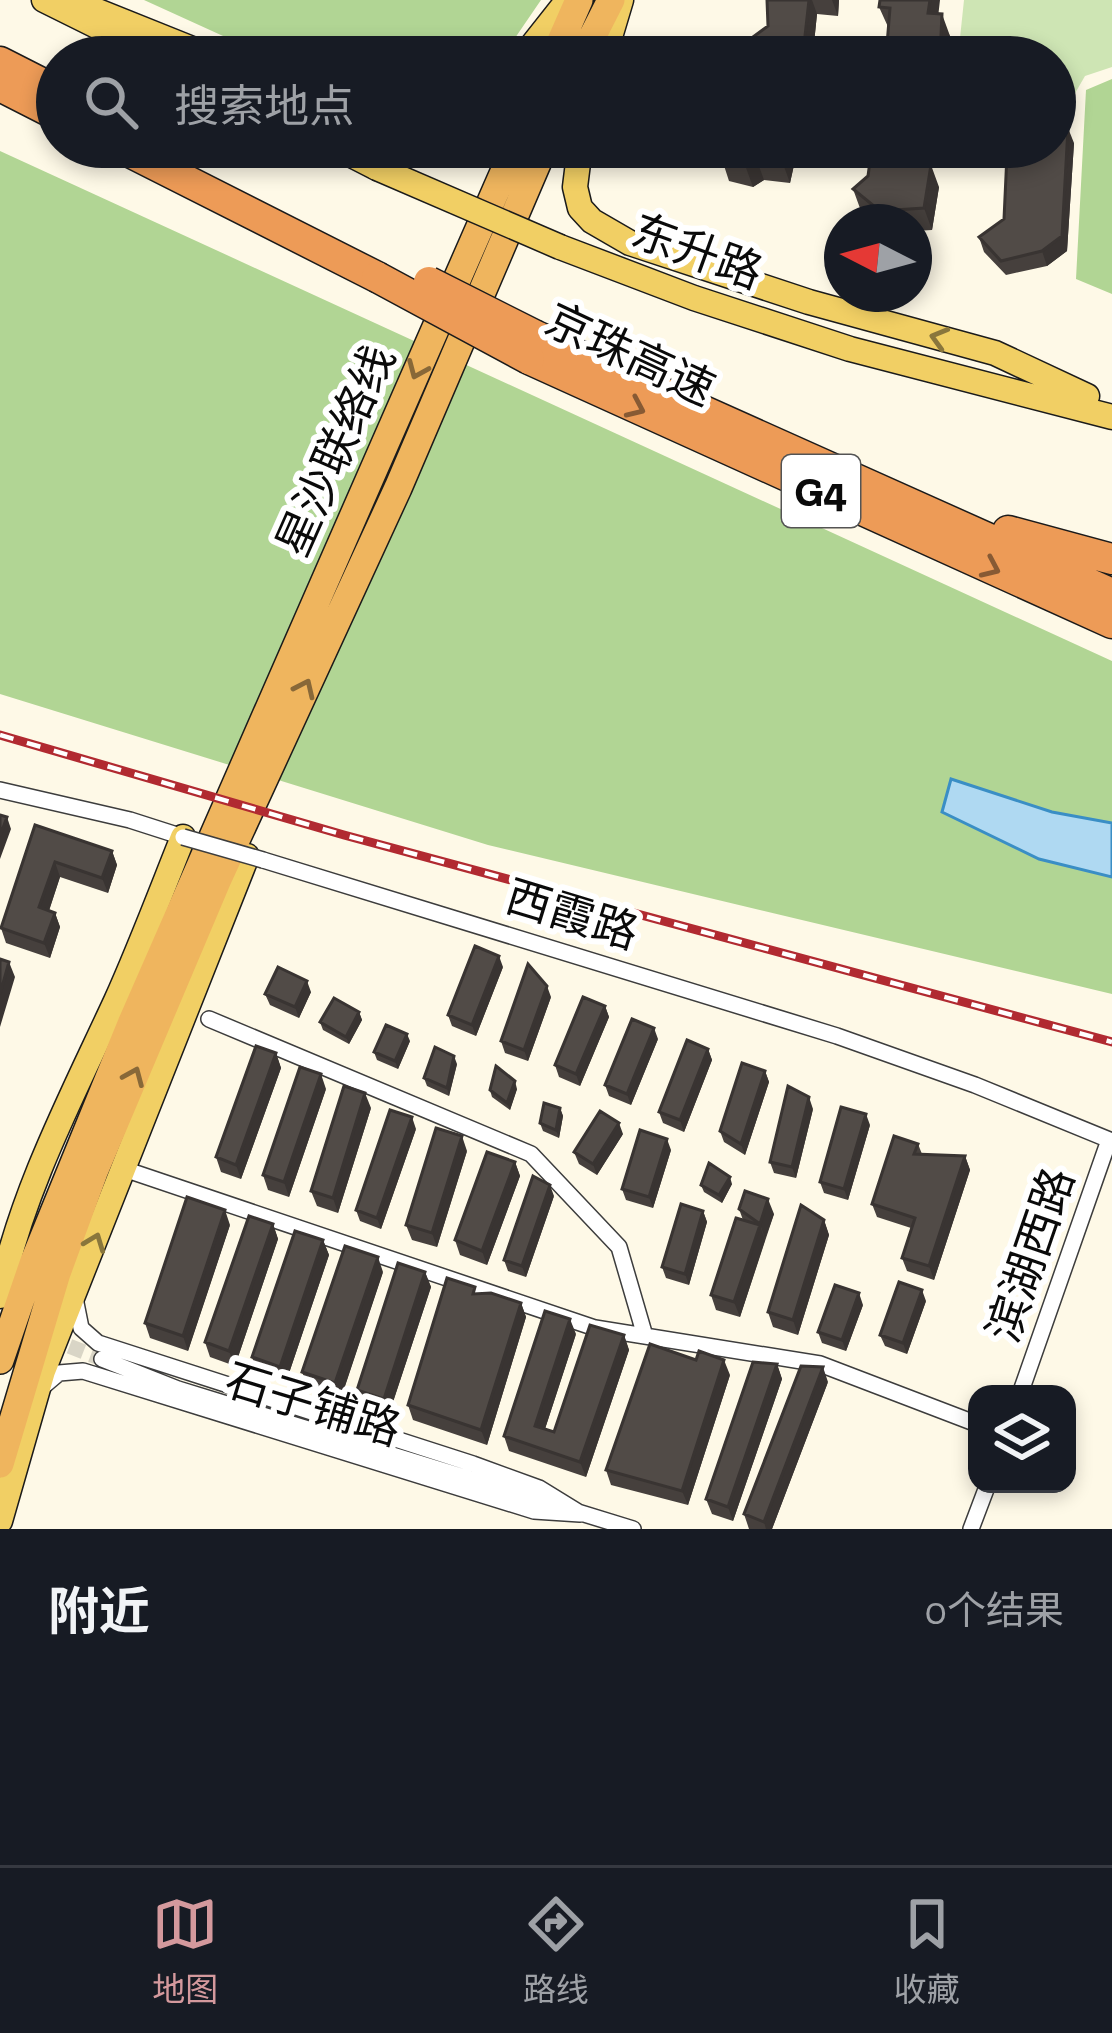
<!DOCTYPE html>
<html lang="zh">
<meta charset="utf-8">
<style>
:root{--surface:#171b24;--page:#20242c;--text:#f1f3f6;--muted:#9ea1a6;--line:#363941;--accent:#d4999d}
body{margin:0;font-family:"Zilla Slab","Noto Sans SC",serif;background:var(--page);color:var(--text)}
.controls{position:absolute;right:36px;bottom:36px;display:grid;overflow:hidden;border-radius:24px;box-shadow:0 6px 18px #0003}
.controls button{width:108px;height:108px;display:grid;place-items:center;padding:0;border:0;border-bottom:3px solid var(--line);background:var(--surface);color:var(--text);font:60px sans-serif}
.compass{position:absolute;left:824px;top:204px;width:108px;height:108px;border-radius:50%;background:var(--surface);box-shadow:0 6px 18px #0003;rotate:276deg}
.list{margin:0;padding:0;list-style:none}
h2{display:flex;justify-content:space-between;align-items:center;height:156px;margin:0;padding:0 48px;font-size:51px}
h2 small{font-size:39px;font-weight:400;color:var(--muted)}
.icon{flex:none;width:66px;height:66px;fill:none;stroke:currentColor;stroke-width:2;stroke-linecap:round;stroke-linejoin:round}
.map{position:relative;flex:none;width:1112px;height:1529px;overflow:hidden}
.search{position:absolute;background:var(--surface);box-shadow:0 6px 18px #0003;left:36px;right:36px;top:36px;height:132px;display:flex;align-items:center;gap:30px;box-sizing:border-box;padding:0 42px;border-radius:66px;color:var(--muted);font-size:45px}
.sheet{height:336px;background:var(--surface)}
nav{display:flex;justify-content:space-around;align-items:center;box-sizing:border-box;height:168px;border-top:3px solid var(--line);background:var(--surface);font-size:33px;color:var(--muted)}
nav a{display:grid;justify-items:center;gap:6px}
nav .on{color:var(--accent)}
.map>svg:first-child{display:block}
</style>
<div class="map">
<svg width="1112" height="1529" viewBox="0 0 1112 1529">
<rect width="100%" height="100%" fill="#fef9e7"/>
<path fill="#cee5b4" d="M964,0H1112V67L1085,76L1063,114L1055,115V57H958Z"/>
<path fill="#b1d594" d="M144,0H541L502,57H269Z
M1112,79V294L1076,279L1086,90Z
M0,151L1112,661V823L1052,812L952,779L943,812L1039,859L1112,877V994L488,845L0,694Z"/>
<path fill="#afd9f2" stroke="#3a8ec5" stroke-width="3" d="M951,779L1052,812L1112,823V877L1039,859L942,812Z"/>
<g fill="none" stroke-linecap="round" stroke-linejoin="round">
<path stroke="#d9d5c6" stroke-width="15" stroke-dasharray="15 8" stroke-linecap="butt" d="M48,1338L102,1359"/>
<defs>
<path id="minor" d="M0,790L130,820L183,837
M263,860L837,1036L975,1085L1112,1141
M209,1019L531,1154L619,1247L645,1336
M124,1169L595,1328L820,1364L977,1424
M75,1298L81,1328L98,1343L473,1464L539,1488L578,1512
M102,1359L178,1389L633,1529
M39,1390L59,1373L83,1371L534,1511L580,1514
M1020,1394L1109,1140
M971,1529L988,1484"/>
<path id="primary" d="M44,0L159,57
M70,0L212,57
M523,57L568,0
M604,57L621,0
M336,147L377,168
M580,147L575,187L580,208L592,221L630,243L809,302L995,353L1087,396
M560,247L694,298L850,349L1112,417
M0,1296C20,1195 73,1094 116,1001C140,948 161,892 183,837
M0,1521L43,1371L247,856"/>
<path id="trunk" d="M554,57L579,0
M582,57L611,0
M0,1360L34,1261L131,1024L515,147
M0,1464L57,1273L94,1172L218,879L398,488L544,147"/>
<path id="motorway" d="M0,62L57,91
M0,86L57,115
M120,147L377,277
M536,336L1112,594
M529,359L1112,623
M1008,531L1112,559"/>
</defs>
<use href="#minor" stroke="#3d3d3d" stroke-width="18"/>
<use href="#primary" stroke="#1b1b1b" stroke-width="27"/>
<use href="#trunk" stroke="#1b1b1b" stroke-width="30"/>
<use href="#motorway" stroke="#1b1b1b" stroke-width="33"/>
<use href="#minor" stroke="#fff" stroke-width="15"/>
<use href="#primary" stroke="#f1cf64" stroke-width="24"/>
<use href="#trunk" stroke="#efb55e" stroke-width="27"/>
<use href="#motorway" stroke="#ed9b57" stroke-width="30"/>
<defs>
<path id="rail" d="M0,735L344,835L1112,1042"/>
</defs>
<use href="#rail" stroke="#b12a31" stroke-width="9"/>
<use href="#rail" stroke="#fff" stroke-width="4.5" stroke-dasharray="14" stroke-linecap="butt"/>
<defs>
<path id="minor-bridge" d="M183,837L263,860"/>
<path id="primary-bridge" d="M377,168L560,247"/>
<path id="motorway-bridge" d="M377,277L529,359
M429,282L536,336"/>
</defs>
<use href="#minor-bridge" stroke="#3d3d3d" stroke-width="18" stroke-linecap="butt"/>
<use href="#primary-bridge" stroke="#1b1b1b" stroke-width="27" stroke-linecap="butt"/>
<use href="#motorway-bridge" stroke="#1b1b1b" stroke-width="33" stroke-linecap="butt"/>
<use href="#minor-bridge" stroke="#fff" stroke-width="15"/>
<use href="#primary-bridge" stroke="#f1cf64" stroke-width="24"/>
<use href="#motorway-bridge" stroke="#ed9b57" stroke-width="30"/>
</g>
<path fill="#46403d" d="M767,0H839L838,16L817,14L813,53L815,57H742L738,48L768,26Z
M879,7L938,14L950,36L949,57H886L889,29Z
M1074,143L1067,251L1047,266L1006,275L984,252L979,237L1004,219L1007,160L998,147H1055Z
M718,147H798L790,183L764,180L753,187L729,181Z
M868,176L939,187L932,230L914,231V222H875L861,211L853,189Z
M35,825L112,851L117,865L108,893L60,877L49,911L55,913L60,927L50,958L6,943L1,928Z
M503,967L476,1036L452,1026L448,1015Z
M311,992L299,1018L270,1005L265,994Z
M551,997L528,1061L505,1053L501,1041Z
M605,1006L609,1017L580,1086L559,1077L555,1065Z
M359,1012L362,1020L349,1044L323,1030L320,1022Z
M658,1039L631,1105L609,1096L605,1085Z
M410,1041L398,1069L377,1060L374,1052Z
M708,1049L712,1060L684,1132L663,1123L659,1112Z
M276,1053L281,1068L241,1179L221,1172L216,1157Z
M457,1064L449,1096L427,1086L424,1078Z
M765,1071L769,1082L745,1155L724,1142L720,1131Z
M326,1089L289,1197L268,1190L263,1175Z
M517,1089L510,1110L492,1097L490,1090Z
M371,1108L338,1213L317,1206L311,1191Z
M560,1108L563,1116L559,1138L543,1131L540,1123Z
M813,1109L796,1178L774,1173L770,1162Z
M870,1125L848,1200L824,1193L820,1182Z
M416,1129L381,1229L360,1221L356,1210Z
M623,1134L597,1175L579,1164L574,1152Z
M918,1144L922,1154L965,1156L970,1170L934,1280L907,1271L902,1258L911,1228L877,1217L872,1204Z
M671,1150L653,1208L626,1200L622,1189Z
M467,1151L437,1247L412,1240L406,1225Z
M515,1162L520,1176L487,1265L460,1255L455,1240Z
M732,1184L722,1203L704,1192L701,1185Z
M554,1196L526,1277L508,1271L504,1260Z
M739,1209L774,1214L740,1317L716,1310L711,1295L743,1220Z
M703,1211L707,1222L689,1285L666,1278L662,1267Z
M824,1220L829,1235L798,1335L773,1327L768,1312Z
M273,1224L278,1239L235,1366L210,1357L205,1342Z
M230,1225L188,1351L150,1338L145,1323Z
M323,1240L329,1255L286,1382L257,1372L252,1357Z
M383,1272L341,1398L308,1387L302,1372Z
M425,1272L431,1287L389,1414L362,1405L357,1390Z
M477,1294L521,1303L526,1317L487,1445L413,1420L408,1405Z
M926,1301L907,1354L885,1346L880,1335Z
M863,1305L846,1351L822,1343L818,1332Z
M576,1334L545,1429L554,1432L624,1335L629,1350L586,1477L509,1451L504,1436Z
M777,1364L782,1379L733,1521L712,1514L706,1499Z
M730,1375L688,1505L611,1485L606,1470Z
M828,1382L772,1529H749L744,1514Z"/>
<path fill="#393432" d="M809,0H812L817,14L813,53L815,57H808L804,45Z
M832,0H839L838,16Z
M930,0H940L936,35L928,13Z
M942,14L950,36L949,57H940Z
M1068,128L1074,143L1067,251L1047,266L1042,251Z
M786,147H798L790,183L782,161Z
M756,158L764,180L753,187L745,165Z
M931,165L939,187L932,230L924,208Z
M7,817L11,829L0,859V836Z
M112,851L117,865L108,893L102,878Z
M55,862L60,877L45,922L39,907Z
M55,913L60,927L50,958L44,943Z
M499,956L503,967L476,1036L472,1025Z
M9,962L15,977L0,1027V994Z
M307,981L311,992L299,1018L295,1007Z
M547,986L551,997L528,1061L524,1050Z
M605,1006L609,1017L580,1086L576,1074Z
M359,1012L362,1020L349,1044L346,1037Z
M654,1028L658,1039L631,1105L627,1094Z
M407,1034L410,1041L398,1069L395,1061Z
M708,1049L712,1060L684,1132L680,1120Z
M276,1053L281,1068L241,1179L236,1165Z
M454,1056L457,1064L449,1096L447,1088Z
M765,1071L769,1082L745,1155L741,1144Z
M321,1074L326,1089L289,1197L284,1182Z
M515,1081L517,1089L510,1110L507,1103Z
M365,1093L371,1108L338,1213L333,1198Z
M809,1097L813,1109L796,1178L792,1167Z
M560,1108L563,1116L559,1138L556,1130Z
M866,1114L870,1125L848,1200L844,1189Z
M412,1117L416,1129L381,1229L377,1218Z
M619,1123L623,1134L597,1175L593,1164Z
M462,1136L467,1151L437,1247L432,1233Z
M667,1139L671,1150L653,1208L649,1197Z
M965,1156L970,1170L934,1280L929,1266Z
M515,1162L520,1176L487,1265L482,1251Z
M730,1177L732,1184L722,1203L719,1195Z
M550,1185L554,1196L526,1277L522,1266Z
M768,1199L774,1214L765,1239L760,1224Z
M225,1210L230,1225L188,1351L183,1336Z
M703,1211L707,1222L689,1285L685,1274Z
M824,1220L829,1235L798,1335L793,1320Z
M273,1224L278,1239L235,1366L229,1351Z
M760,1225L765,1240L740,1317L734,1302Z
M323,1240L329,1255L286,1382L280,1367Z
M378,1257L383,1272L341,1398L335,1383Z
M425,1272L431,1287L389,1414L384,1399Z
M922,1290L926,1301L907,1354L903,1343Z
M859,1293L863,1305L846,1351L842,1340Z
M521,1303L526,1317L487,1445L481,1430Z
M570,1319L576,1334L541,1441L535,1426Z
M624,1335L629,1350L586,1477L580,1462Z
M724,1360L730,1375L688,1505L682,1491Z
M777,1364L782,1379L733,1521L728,1507Z
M823,1367L828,1382L772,1529H766L764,1522Z"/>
<path fill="#514b47" stroke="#393432" stroke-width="3" d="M767,0H809L804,45L811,47V57H745L738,48L768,26Z
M880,0H930L928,13L942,14L940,57H886L890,8L879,7Z
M1055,125L1068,128L1062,236L1042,251L1001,261L979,237L1004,219L1007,154L1003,147H1055Z
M718,147H786L782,161L756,158L745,165L721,159Z
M872,147H923L931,165L924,208L880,211L853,189L868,176Z
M0,815L7,817L0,836Z
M35,825L112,851L102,878L55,862L39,907L55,913L44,943L1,928Z
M475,946L499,956L472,1025L448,1015Z
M0,959L9,962L0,994Z
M528,964L547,986L524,1050L501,1041Z
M278,967L307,981L295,1007L265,994Z
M583,997L605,1006L576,1074L555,1065Z
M334,998L359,1012L346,1037L320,1022Z
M632,1019L654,1028L627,1094L605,1085Z
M386,1025L407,1034L395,1061L374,1052Z
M687,1040L708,1049L680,1120L659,1112Z
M256,1046L276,1053L236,1165L216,1157Z
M435,1047L454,1056L447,1088L424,1078Z
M742,1063L765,1071L741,1144L720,1131Z
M496,1066L515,1081L507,1103L490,1090Z
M300,1067L321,1074L284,1182L263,1175Z
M344,1086L365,1093L333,1198L311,1191Z
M788,1086L809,1097L792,1167L770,1162Z
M544,1103L560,1108L556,1130L540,1123Z
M841,1107L866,1114L844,1189L820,1182Z
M390,1110L412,1117L377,1218L356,1210Z
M600,1111L619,1123L593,1164L574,1152Z
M436,1128L462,1136L432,1233L406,1225Z
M640,1130L667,1139L649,1197L622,1189Z
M894,1136L918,1144L914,1154L965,1156L929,1266L902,1258L915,1218L872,1204Z
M487,1152L515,1162L482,1251L455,1240Z
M709,1163L730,1177L719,1195L701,1185Z
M533,1176L550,1185L522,1266L504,1260Z
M745,1191L768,1199L760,1224L739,1209Z
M187,1197L225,1210L183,1336L145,1323Z
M681,1204L703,1211L685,1274L662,1267Z
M801,1205L824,1220L793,1320L768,1312Z
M249,1216L273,1224L229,1351L205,1342Z
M736,1218L760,1225L734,1302L711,1295Z
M295,1231L323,1240L280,1367L252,1357Z
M345,1246L378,1257L335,1383L302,1372Z
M398,1263L425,1272L384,1399L357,1390Z
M447,1278L475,1287L473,1294L491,1293L521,1303L481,1430L408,1405Z
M899,1282L922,1290L903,1343L880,1335Z
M835,1285L859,1293L842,1340L818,1332Z
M545,1311L570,1319L535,1426L554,1432L590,1325L624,1335L580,1462L504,1436Z
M650,1344L696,1360L699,1351L724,1360L682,1491L606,1470Z
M753,1362L777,1364L728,1507L706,1499Z
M801,1366L823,1367L764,1522L744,1514Z"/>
<defs><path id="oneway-chevron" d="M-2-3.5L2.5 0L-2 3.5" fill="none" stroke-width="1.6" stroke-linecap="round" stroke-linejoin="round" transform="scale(3)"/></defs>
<g stroke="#89763c">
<use href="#oneway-chevron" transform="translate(939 338) rotate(-164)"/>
<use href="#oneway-chevron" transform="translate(95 1242) rotate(-69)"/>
</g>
<g stroke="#886838">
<use href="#oneway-chevron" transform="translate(417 370) rotate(113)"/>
<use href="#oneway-chevron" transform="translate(305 688) rotate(-65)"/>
<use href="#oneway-chevron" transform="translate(134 1076) rotate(-67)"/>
</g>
<g stroke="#875a34">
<use href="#oneway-chevron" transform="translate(636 408) rotate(24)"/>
<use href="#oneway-chevron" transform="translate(991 568) rotate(24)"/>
</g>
<g text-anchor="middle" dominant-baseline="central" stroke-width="12" stroke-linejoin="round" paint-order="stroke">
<rect fill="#fff" stroke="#545454" stroke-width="3" x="782" y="455" width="78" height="72" rx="9"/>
<g font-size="42" font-weight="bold" fill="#0a0a0a">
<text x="821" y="491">G4</text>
</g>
<g font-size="45" fill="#0a0a0a" stroke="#fff">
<text transform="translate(697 252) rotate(20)">东升路</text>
<text transform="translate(630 355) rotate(25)">京珠高速</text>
<text transform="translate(336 451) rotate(-66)">星沙联络线</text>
<text transform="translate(572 915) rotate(17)">西霞路</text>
<text transform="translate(1031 1255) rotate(-71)">滨湖西路</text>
<text transform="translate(313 1405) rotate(17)">石子铺路</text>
</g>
</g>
</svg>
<div class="controls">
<button><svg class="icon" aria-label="layers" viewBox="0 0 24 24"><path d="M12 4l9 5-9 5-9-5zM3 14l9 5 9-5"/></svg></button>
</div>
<svg class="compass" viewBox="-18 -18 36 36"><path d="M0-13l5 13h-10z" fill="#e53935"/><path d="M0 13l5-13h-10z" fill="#9ea1a6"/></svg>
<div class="search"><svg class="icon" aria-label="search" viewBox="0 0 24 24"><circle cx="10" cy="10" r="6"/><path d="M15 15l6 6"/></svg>搜索地点</div>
</div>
<section class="sheet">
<h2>附近<small>0个结果</small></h2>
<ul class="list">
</ul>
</section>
<nav>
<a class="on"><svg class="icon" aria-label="map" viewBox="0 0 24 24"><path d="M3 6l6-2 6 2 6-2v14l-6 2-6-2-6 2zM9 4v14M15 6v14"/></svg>地图</a>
<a><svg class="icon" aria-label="directions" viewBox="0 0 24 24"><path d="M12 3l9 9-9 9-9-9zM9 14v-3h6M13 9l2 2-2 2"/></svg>路线</a>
<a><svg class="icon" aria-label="saved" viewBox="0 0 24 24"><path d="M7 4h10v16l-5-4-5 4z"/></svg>收藏</a>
</nav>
